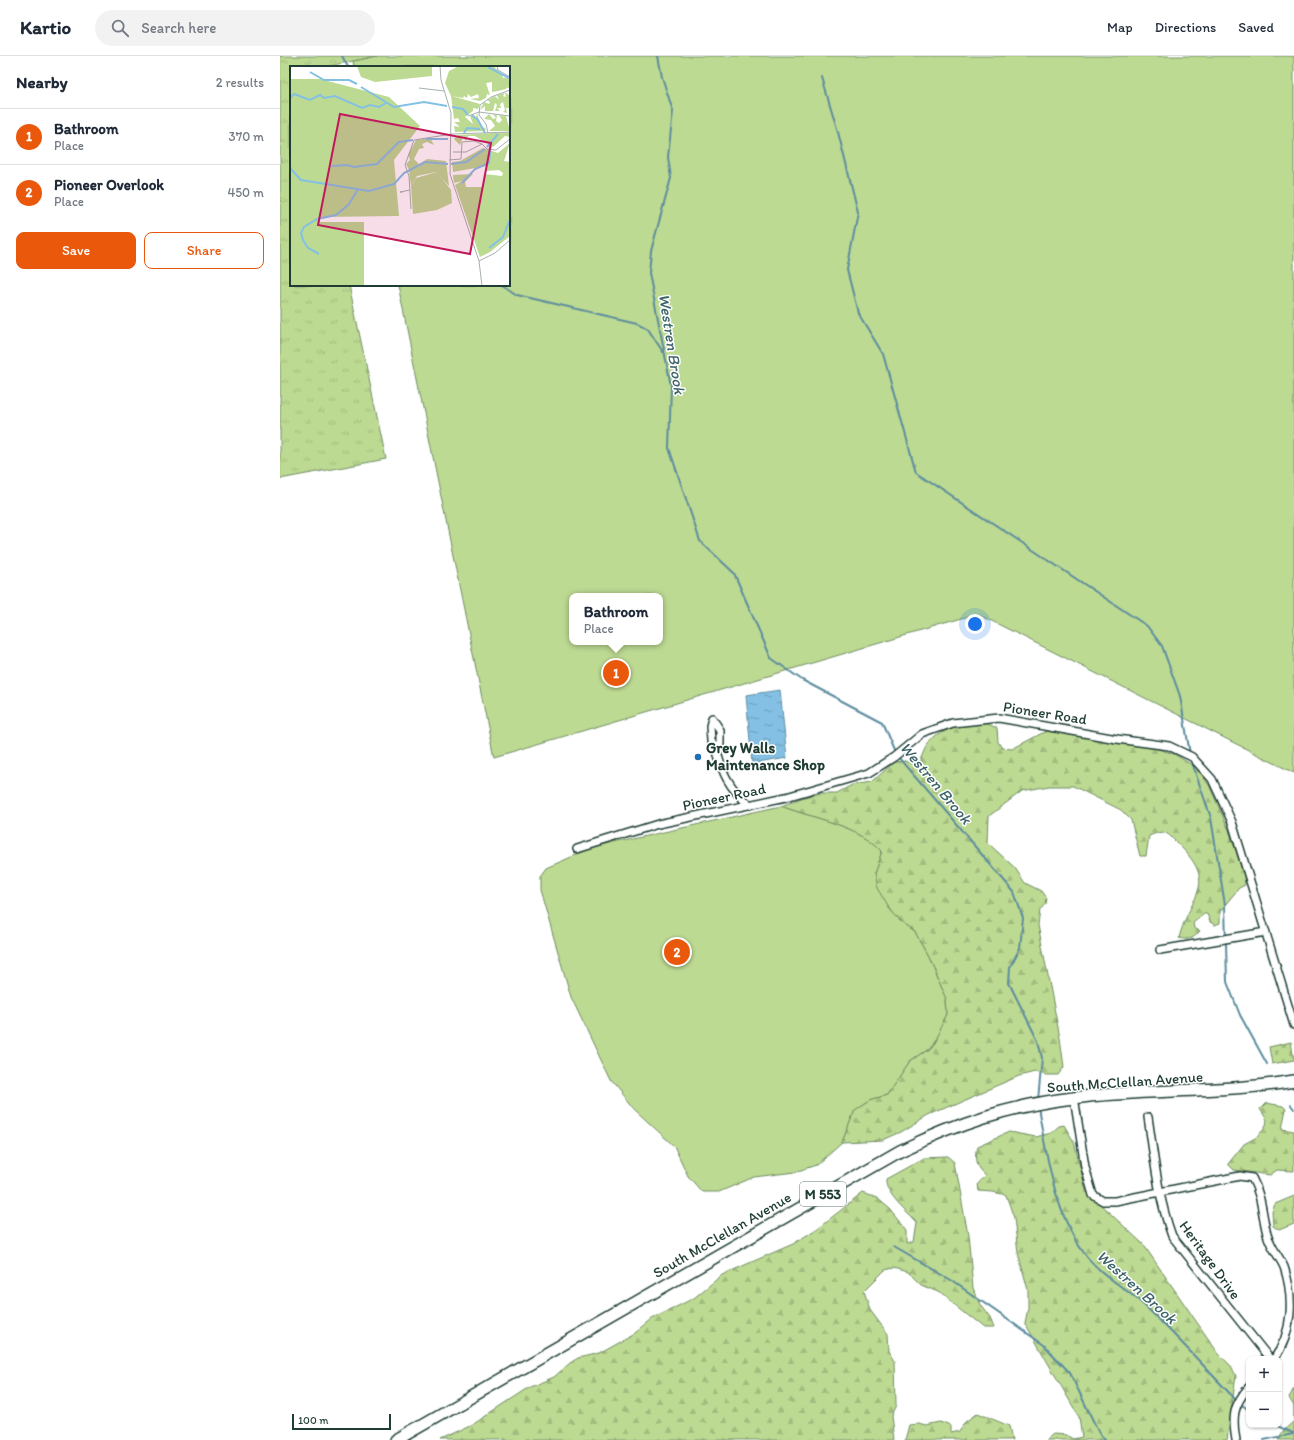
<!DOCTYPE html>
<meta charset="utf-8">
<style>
:root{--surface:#fff;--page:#f2f2f3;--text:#1f2937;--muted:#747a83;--line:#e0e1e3;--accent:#ea580c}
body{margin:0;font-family:Itim,sans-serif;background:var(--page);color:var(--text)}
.controls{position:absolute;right:12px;bottom:12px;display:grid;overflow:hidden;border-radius:8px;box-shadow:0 1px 3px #0004}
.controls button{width:36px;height:36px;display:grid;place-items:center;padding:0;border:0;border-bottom:1px solid var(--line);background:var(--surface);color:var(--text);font:20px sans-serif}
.scale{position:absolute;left:12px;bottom:10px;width:99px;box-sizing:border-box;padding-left:4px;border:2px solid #1f3d34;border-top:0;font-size:11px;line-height:14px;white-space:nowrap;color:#1f3d34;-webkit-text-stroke:3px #fff;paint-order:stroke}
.you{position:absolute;left:695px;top:568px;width:14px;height:14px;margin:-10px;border:3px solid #fff;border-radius:50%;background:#1a73e8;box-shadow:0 0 0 6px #1a73e833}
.badge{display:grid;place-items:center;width:26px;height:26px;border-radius:50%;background:var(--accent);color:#fff;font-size:13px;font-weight:700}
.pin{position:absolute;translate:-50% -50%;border:2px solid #fff;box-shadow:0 1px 4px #0006}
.popup{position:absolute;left:289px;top:537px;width:94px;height:52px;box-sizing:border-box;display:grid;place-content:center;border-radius:8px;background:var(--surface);filter:drop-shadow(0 1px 3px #0005);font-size:13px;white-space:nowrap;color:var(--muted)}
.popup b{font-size:15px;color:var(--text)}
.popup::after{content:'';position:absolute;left:50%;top:100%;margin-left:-8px;border:8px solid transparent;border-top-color:var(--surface)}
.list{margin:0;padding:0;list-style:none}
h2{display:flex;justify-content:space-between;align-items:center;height:52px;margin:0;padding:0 16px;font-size:17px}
h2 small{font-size:13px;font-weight:400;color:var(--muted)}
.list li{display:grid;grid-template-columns:26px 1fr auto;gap:12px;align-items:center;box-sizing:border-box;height:56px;padding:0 16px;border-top:1px solid var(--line)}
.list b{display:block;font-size:15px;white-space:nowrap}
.list p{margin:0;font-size:13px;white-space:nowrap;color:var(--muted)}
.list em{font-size:13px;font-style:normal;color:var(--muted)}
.actions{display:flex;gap:8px;padding:12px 16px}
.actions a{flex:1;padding:9px 0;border:1px solid var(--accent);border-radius:8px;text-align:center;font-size:14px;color:var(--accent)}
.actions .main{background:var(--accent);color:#fff}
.icon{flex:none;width:22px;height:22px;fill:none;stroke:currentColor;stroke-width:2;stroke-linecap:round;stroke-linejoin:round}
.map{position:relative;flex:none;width:1014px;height:1384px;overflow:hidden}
header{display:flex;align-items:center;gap:24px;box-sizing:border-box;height:56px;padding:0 20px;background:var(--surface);border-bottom:1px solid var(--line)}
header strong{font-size:19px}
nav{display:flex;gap:22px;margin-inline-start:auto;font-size:14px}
.search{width:280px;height:36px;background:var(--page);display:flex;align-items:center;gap:10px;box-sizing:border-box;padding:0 14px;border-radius:22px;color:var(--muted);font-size:15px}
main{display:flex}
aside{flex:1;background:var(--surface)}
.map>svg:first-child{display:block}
</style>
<header>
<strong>Kartio</strong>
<div class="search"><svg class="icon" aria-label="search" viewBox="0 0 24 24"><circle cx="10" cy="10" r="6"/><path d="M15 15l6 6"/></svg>Search here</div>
<nav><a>Map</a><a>Directions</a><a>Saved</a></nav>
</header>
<main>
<aside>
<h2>Nearby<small>2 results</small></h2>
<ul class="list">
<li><span class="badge">1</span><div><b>Bathroom</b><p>Place</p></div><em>370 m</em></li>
<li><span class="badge">2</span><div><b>Pioneer Overlook</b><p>Place</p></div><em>450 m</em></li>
</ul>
<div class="actions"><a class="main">Save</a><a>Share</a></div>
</aside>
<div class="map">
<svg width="1014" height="1384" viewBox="0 0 1014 1384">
<defs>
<pattern id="forest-firs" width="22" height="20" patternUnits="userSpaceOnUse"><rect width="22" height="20" fill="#bdda92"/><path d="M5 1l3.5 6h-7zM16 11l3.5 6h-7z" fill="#a2bc7e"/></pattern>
<pattern id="cemetery-stones" width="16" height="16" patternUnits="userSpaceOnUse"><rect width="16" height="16" fill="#bdda92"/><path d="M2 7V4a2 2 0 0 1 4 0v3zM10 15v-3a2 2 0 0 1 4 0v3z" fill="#a2bc7e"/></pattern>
<pattern id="park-tufts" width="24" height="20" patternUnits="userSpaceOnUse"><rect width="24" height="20" fill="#bdda92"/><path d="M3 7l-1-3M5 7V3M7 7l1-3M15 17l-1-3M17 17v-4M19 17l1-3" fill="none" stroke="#a2bc7e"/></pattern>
<pattern id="water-ripples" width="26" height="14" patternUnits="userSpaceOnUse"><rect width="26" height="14" fill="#84c0e4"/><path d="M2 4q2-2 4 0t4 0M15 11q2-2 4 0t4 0" fill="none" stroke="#6b9dba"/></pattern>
</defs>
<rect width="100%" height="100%" fill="#fff"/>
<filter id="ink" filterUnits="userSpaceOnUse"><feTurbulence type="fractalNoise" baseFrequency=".025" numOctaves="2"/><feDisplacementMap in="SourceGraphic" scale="8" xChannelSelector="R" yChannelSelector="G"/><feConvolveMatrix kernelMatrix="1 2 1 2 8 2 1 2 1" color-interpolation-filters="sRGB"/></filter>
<g filter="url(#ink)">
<path fill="#bdda92" stroke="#6e8c63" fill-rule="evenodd" d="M97,0H1014V717L698,558L214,701L118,229H229V11H74L73,5ZM292,540H380V586H292Z
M501,750C532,762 581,770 602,795L594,818L609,852L622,867L635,876L648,899L667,943L668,959L661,974L648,993L630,1005L607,1039L590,1044L575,1054L562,1086L536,1109L515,1116L474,1121L439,1136H422L408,1120L394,1090L354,1053L331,1025L291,941L260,834V820L266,812L312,792Z"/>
<path fill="url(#forest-firs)" stroke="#6e8c63" d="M687,667L708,668L717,672L718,686L722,692L732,693L766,675L868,690L894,698L917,712L929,729L949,774L964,820L965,829L959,832L940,855V867L935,869L930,866L927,858H924L913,867L914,872L920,875C914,882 909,885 899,882C910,838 940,829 898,788C886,776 886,773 869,780L866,800H860L851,764L841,754L793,730H769L742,735L709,760L708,787L735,812L745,827L761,835L766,842L765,848L760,854L758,869L780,982L784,1011L778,1019H766L755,1016L739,1020L649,1059L621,1076L603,1084L562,1086L575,1054L590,1044L607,1039L630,1005L648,993L653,987L668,959L667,943L648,899L635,876L622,867L609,852L597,832L594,818L602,795C581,770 532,762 501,750L524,741L541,737H557L572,729L592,726L614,706L625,705L637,710C643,704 643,695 649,688C659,676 672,671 687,667Z
M986,1047L1003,1050L1006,1053L1002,1073L1014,1075V1115L997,1114L990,1119L954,1114L948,1108L964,1088L977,1081L986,1069L987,1064L980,1053Z
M784,1069L794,1086L806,1135L863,1188L938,1297L951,1310L956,1320L947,1384H766L773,1378L786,1379L793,1383L802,1381L799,1361L745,1267L748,1252V1234L738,1197L734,1162L726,1139L713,1136L698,1135L697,1128L705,1119C695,1111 694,1102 697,1090L729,1076L756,1081L771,1077L779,1070Z
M668,1101L675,1107L688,1180L693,1232L700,1249L710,1262L714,1272H703L658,1236L641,1229L628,1216L614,1212L605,1214L584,1235L590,1254L608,1278L609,1295L615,1305L616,1350L611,1360L614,1384H160L192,1369L250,1331L274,1321L290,1307L298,1302L319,1297L355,1277L372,1263L414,1242L442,1219L513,1188L538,1172L583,1137L597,1142L610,1153L627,1174V1188L634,1186L637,1167C628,1157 604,1138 606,1123L644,1102Z
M1014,1140V1168L999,1174L993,1170L992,1156L995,1148Z
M1014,1332V1384H998L1003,1375L1014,1365V1350L1009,1342Z
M698,1357L729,1370L732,1384H625L629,1369L639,1368L647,1370L661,1367L671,1371V1378L680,1376L687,1365Z"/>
<path fill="url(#cemetery-stones)" stroke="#6e8c63" d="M1011,986L1014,1004L992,1008L989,991Z"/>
<path fill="url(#park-tufts)" stroke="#6e8c63" d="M0,0H97L44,11H11V229H69L106,403L0,423Z"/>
<path fill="url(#water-ripples)" stroke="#5c8c9e" d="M500,634L507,702L472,708L466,639Z"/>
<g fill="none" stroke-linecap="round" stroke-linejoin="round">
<path stroke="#5c8c9e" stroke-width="2" d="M62,0L68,11
M378,0L382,21L393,55L388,101L391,122L371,195L369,217L391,330L389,392L420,485L454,517L491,602L522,624L602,666L615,697
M542,22L558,76L578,156L567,214L578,257L603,298L636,416L867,570L882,590L900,640L910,698
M222,229L237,239L357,267L368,273L383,296
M618,701L734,836L743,862L740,892L730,911L729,927L758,985L762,1002L758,1044
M911,704L931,762L945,849L947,926L960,959L987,1008
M1011,1049L1014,1053
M758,1051C767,1100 774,1156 804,1197C820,1219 845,1231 864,1249C896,1279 926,1313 957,1345
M614,1191L671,1224L764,1289L790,1317L819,1377L825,1384
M962,1349L969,1354
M995,1369L1013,1377
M984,1384L1013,1378"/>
<defs>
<path id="minor" d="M436,691L431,685L430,670L432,662L440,674V688L436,691C441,715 449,733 470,749
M297,793L378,768L506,741L589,717L614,701L642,678L673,667L719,662L837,683L889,690L912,701L932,723L952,766L1014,969
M880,894L986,876
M794,1041L805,1111L813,1139L823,1145H835L960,1120L972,1122C982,1140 982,1159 987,1178C990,1190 999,1200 1004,1211C1014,1241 1013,1277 994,1303
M868,1061C874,1101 878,1142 892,1180L990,1303
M956,1384C952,1361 953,1349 969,1331"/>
<path id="primary" d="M116,1384L620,1095C679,1067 728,1050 793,1042C866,1032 940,1038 1014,1025"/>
</defs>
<use href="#minor" stroke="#1f3d34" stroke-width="10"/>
<use href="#primary" stroke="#1f3d34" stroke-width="14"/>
<use href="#minor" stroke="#fff" stroke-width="7"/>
<use href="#primary" stroke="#fff" stroke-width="11"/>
</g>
</g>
<circle fill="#1f6fb2" stroke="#fff" stroke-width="1.5" cx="418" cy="701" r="4"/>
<g text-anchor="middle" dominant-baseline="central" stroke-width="3" stroke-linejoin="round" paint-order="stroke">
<rect fill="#fff" stroke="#627771" stroke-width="1" x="520" y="1126" width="46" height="24" rx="3"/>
<g font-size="14" font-weight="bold" fill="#1f3d34">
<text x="543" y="1138">M 553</text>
</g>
<g font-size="15" fill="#1f3d34" stroke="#fff">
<text transform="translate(765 657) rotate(9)">Pioneer Road</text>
<text transform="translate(444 741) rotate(-12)">Pioneer Road</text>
<text transform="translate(845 1026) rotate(-4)">South McClellan Avenue</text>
<text transform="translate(442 1179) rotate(-30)">South McClellan Avenue</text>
<text transform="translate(930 1204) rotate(54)">Heritage Drive</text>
</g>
<g font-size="15" font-weight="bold" fill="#1f3d34" stroke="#fff" text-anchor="start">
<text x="426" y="692">Grey Walls<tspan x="426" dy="17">Maintenance Shop</tspan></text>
</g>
<g font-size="16" font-style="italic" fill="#3d6469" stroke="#fff">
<text transform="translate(392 288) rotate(81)">Westren Brook</text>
<text transform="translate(656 727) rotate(50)">Westren Brook</text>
<text transform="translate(857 1231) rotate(42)">Westren Brook</text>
</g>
</g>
<g transform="translate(10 10)">
<rect width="220" height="220" fill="#fff"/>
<path d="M67,0H142V10L85,16L71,11ZM30,13L99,31L130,60L104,94L109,150L30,151ZM147,106L161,124L162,137L147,144L123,148L121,120L126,112Z" fill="#bdda92"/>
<path d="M169,0H203L211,7L213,12L220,11L218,12L220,15V12V22H217L218,19L216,23L208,25L202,26V16L196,17L200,29L197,28L196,32L190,35L180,33L189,32L188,28L181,31L178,28L177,32L174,30L173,32L162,30L190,38L188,43L183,42V45L175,51L183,58L180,50L183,48L186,52L187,47L190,59L196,63L195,65L165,66L164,60L170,61L164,56H170L168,52L164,53L161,30L155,17L159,5ZM215,26L220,30V48L219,42H216L217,47L213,46L215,44L213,36L210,38L211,42H207L210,45H205L207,39L205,37L203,45H195V40L190,44L194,36L199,38L200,36L197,34L205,30L209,34L207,29L215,27L213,30L216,31ZM199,48L203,53L206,52L203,48L207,49L206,55L209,57L212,54L209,49L216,50L220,65H199L205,60L201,54L194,53ZM220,66V71L215,70L203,81L185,70H178L176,75L173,71L170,79L164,73L168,69ZM140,72L144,79L137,76L132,78L134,82L129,83L124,93L129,98L137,93L156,95L159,120L146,106L127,110L121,120L119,104L116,98L120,94L118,89L126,74ZM220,77L214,95L220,96V170L200,186L190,191L165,119L172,115L164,117L163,109L183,108L175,116L176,121H193L194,108L212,110L213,107L209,104L196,105V100L163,106L162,96L170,95L193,82L208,87Z" fill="#bdda92"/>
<path d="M0,13H30V156H74V220H0Z" fill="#bdda92"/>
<path fill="none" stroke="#84c0e4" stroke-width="2" d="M198,1L219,12M20,6L34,14H59L67,18M71,21L104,41L134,36L157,40M0,32L4,28L20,34L30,29L34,32L45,30L72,42L80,39L89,41L96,37M162,41L173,43L178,49M182,49L188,54L195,67M174,67L177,62L190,63M136,73H158M197,81L208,68M161,98L176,96L195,83M42,100L57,99L64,101L87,98L109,76L123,74M0,102L11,114L79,125L104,118L114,107L135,96L158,98M172,117L185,103L199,97L201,77M199,182L213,171L220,154M29,188L18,182L13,174L11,167L14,161L27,153L46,149L59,138L68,123"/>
<path fill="none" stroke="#a5b1ae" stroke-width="1" d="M150,0L151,14L161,47L160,108L189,195L192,220M207,0L208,4L220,11M129,22L154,25M178,50L189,46L220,50M198,67L196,58L189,49L190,39L201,31L220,24M163,86H176L192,78L197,83L206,84L220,73M159,94L171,93L172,76L184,75L192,78M113,126H110L120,124M121,143L119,110L115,99L124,74L162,68L220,66M189,195L205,187L220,174"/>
<path fill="#c2185b" fill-opacity="0.15" stroke="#c2185b" stroke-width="2" d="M50,48L201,77L180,188L28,159Z"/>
<rect width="220" height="220" fill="none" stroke="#1f3d34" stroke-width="2"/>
</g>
</svg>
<div class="controls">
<button>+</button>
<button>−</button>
</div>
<div class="scale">100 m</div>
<div class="you"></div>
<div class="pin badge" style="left:336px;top:617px">1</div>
<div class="popup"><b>Bathroom</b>Place</div>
<div class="pin badge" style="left:397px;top:896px">2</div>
</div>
</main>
